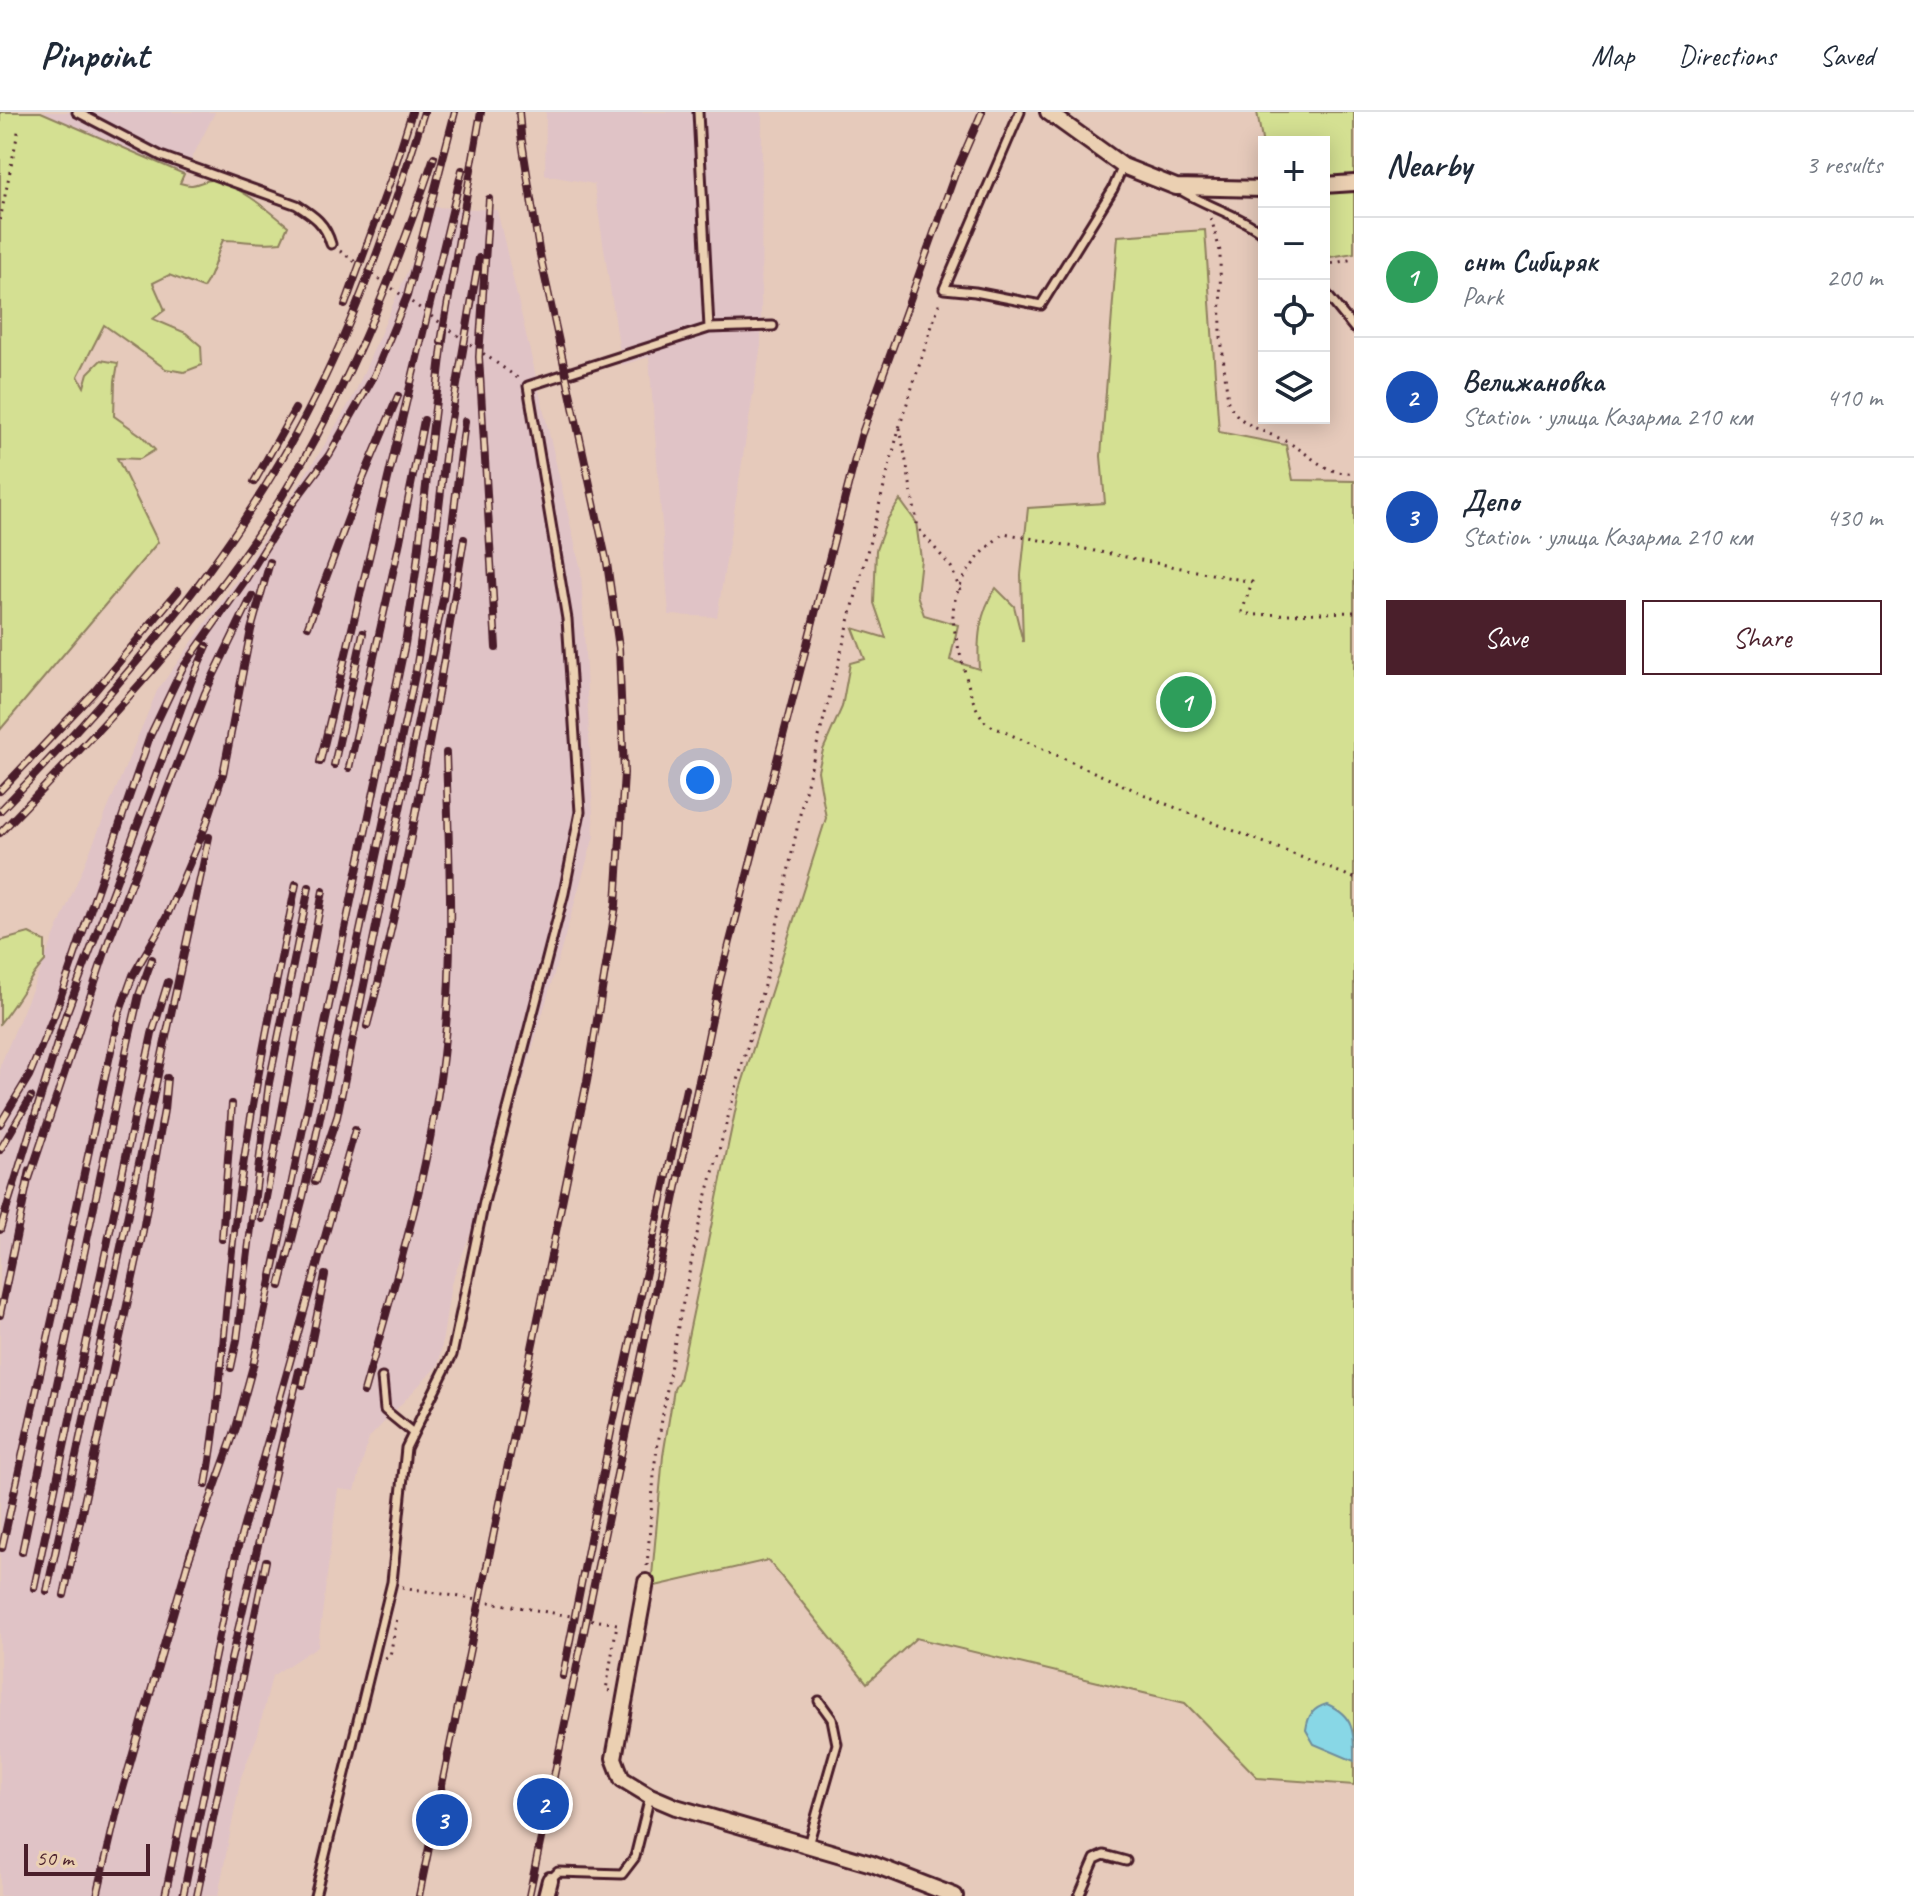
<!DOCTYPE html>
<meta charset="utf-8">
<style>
:root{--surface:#fff;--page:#f2f2f3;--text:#1f2937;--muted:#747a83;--line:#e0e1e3;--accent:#4a1f2b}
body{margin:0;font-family:Caveat,sans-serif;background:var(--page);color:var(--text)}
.controls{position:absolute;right:24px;top:24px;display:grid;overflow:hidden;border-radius:0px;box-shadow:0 4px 20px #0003}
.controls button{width:72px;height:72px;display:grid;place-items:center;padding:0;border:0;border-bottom:2px solid var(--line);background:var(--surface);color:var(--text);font:40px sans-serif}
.scale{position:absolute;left:24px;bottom:20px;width:126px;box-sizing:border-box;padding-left:8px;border:4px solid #4a1f2b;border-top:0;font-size:22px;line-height:28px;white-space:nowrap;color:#4a1f2b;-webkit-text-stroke:6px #ebd0b2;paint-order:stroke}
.you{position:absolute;left:700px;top:668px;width:28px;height:28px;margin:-20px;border:6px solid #fff;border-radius:50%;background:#1a73e8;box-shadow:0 0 0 12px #1a73e833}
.badge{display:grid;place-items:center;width:52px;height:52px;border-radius:50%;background:var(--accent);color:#fff;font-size:26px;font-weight:700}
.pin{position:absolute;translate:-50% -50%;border:4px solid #fff;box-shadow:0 2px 8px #0006}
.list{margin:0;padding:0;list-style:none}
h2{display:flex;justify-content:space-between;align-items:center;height:104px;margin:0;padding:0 32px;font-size:34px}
h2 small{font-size:26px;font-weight:400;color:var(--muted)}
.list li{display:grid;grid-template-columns:52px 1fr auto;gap:24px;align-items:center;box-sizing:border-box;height:120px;padding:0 32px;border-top:2px solid var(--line)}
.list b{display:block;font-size:30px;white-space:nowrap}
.list p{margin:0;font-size:26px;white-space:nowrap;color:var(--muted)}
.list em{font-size:26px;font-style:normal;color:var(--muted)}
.actions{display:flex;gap:16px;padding:24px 32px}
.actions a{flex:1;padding:18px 0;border:2px solid var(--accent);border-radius:0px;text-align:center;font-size:28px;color:var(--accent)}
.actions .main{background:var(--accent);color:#fff}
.icon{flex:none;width:44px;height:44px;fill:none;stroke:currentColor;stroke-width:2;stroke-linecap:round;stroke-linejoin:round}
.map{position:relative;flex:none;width:1354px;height:1784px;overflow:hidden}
header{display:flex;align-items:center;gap:48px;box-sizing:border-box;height:112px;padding:0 40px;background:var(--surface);border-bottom:2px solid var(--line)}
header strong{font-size:38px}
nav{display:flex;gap:44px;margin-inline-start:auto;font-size:28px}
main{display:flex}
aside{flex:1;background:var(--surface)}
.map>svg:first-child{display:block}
</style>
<header>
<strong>Pinpoint</strong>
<nav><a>Map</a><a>Directions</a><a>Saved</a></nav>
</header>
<main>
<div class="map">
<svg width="1354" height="1784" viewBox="0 0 1354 1784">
<rect width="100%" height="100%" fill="#e6cabb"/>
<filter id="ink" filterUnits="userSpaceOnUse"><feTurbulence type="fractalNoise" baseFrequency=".0125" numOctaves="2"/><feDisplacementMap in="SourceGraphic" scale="16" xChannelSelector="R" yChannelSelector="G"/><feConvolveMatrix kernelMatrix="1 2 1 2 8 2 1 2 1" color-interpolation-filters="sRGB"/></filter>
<g filter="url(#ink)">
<path fill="#e0c3c6" d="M41,0H215L184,62Z
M546,0H762L761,233L717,505L669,503L649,245L622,253L594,72L545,63Z
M435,95L497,98L581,458L594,724L504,1035L451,1172L439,1252L369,1326L355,1379L338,1377L318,1534L272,1564L258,1622L241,1665L218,1784H0V954L157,579L242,460L322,337L354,283Z"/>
<path fill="#d4e092" stroke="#8f805e" stroke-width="2" d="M0,0H41L184,62L180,71C197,76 196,70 211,68C229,66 274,102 288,114L281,130C261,133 243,128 223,128C215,145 214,161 203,176L169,163L153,171L165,198L153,207L186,221L201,234L202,253L184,260L166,257L104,213L78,264L84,275L88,261L101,248L118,251L115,269L114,304L142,324L155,338L140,347L117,346L158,430L0,618Z
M1257,0H1354V141L1324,146V30H1264V39Z
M1205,118L1219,320L1286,333L1293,368L1354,369V1673L1258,1666L1185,1591L916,1526L867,1571L768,1448L651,1475L663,1344L674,1277L679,1268L739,981L826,706L818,659L823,638L842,595L850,551L865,547L853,516L886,526L874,491L876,438L887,408L900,388L916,410L921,447L917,483L924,503L958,513L950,548L979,557C977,528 979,501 996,476L1014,494L1023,530L1021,463L1028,396L1105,391L1101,344L1118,124Z
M29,821L45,829V849C27,868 17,891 0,911V829Z"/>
<path fill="#88d7e6" stroke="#6f8d9b" stroke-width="2" d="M1327,1592C1354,1604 1354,1619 1354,1649L1314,1632L1306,1618C1308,1603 1313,1596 1327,1592Z"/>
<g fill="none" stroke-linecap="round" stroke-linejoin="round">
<defs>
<path id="lane" d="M77,0L161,44L297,93C314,104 325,111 331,132
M698,0L709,216L773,214
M1020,0L944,177L975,180L1041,193L1113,77L1123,54
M1182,79C1209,95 1239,103 1264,122
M1324,179L1354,216
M382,1266L385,1298L413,1321
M808,1733L837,1632L832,1607L819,1589
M550,1768L558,1760L622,1762L635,1745L650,1684
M315,1784L392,1470L406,1336L452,1243L484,1090L564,781L580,700L567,507L528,274L709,216
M1079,1784L1095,1747L1104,1743L1126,1749"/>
<path id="street" d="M1048,0L1123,54L1176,75L1264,77
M1324,73L1354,71
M646,1470L614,1646L622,1667L650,1684L676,1695L872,1752L955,1784
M546,1784L550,1768"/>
</defs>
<use href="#lane" stroke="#4a1f2b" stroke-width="13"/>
<use href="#street" stroke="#4a1f2b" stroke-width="20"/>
<path stroke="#4a1f2b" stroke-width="3" stroke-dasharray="2 6" stroke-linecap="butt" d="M1211,106L1220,139L1221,225L1228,290C1240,316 1268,319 1291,332C1314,345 1325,363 1354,361
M0,108L19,15
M340,139L519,267
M1324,153L1354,147
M900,316L918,416L951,455L960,478
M1354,500L1253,503L1242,500L1252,470L1004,421C980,439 952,473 953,505C954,523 961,544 965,561C971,582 973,595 987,612L1161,690L1354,766
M647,1454L655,1350L674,1234L700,1108L766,866L804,683L900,313L940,189
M385,1546L390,1544L397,1506
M610,1579L606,1578L617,1512"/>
<use href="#lane" stroke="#ebd0b2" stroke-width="7"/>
<use href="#street" stroke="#ebd0b2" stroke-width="14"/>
<defs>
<path id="rail" d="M489,87L479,245L496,536
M345,193L392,64L412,0
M441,230L481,0
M254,370L295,297
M308,514L362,369L398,284
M320,650L462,58
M334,653L363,521
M349,656L400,429L424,308
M0,679L94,580L178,479
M0,699C106,590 208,475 284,343C346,236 388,118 424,0
M0,721C95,623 192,523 267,408C340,296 391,171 434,45
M67,900L191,570L207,534
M367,914C410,754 437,591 464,427
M0,1012L29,964L55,901L150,624L182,557L246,467L293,391L329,343L374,264L407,184L455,0
M0,1038L31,985
M29,1067L109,828L205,581L252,484
M315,1070L337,1005L443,487L465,309
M262,1107L323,779
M0,1118L66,902
M222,1127L232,992
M280,1174L303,1085L416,558L433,447L446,336L479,146
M0,1203L30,1058
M231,1256L237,1228L269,971L309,775
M303,1273L325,1163
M364,1280C395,1170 430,1058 443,944C455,844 449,742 446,641
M206,1373C221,1289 224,1204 234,1120C248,1003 273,888 296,772
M2,1436L119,902L133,863L166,806L206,713L223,662L251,518L270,450
M22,1440L128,931L139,883L152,847
M188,1450L236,1316L253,1254L405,532L416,460L444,219
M34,1476L152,922L168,870
M47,1479L209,725
M64,1483L142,1124L164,998L167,966
M563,1564L611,1320L686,977
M97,1784L118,1694L191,1439
M165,1784L236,1442L355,1018
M183,1784L230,1552L299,1259
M197,1784L266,1449
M419,1784L587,969L616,793L624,661L619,536L607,451L539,138L521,23L519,0
M529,1784L720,868L861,324L955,62L982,0"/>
</defs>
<use href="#rail" stroke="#4a1f2b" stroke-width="8"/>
<use href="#rail" stroke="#ebd0b2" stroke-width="5" stroke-dasharray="15" stroke-linecap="butt"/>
<path stroke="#4a1f2b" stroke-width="3" stroke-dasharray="2 6" stroke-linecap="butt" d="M402,1475L617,1512"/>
</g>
</g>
</svg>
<div class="controls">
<button>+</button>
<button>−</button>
<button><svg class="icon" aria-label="locate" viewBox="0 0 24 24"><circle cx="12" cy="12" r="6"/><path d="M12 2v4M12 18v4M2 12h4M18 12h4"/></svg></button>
<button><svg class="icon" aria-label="layers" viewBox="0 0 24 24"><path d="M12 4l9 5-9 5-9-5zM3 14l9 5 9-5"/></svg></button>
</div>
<div class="scale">50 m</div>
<div class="you"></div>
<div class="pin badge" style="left:1186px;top:590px;background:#2e9e5b">1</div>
<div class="pin badge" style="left:543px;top:1692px;background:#1a4fb4">2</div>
<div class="pin badge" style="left:442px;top:1708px;background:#1a4fb4">3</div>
</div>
<aside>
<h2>Nearby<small>3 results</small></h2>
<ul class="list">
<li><span class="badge" style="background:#2e9e5b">1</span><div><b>снт Сибиряк</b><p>Park</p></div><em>200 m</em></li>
<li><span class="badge" style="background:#1a4fb4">2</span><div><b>Велижановка</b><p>Station · улица Казарма 210 км</p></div><em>410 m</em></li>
<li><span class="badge" style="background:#1a4fb4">3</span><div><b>Депо</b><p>Station · улица Казарма 210 км</p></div><em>430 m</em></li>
</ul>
<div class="actions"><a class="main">Save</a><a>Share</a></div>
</aside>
</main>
